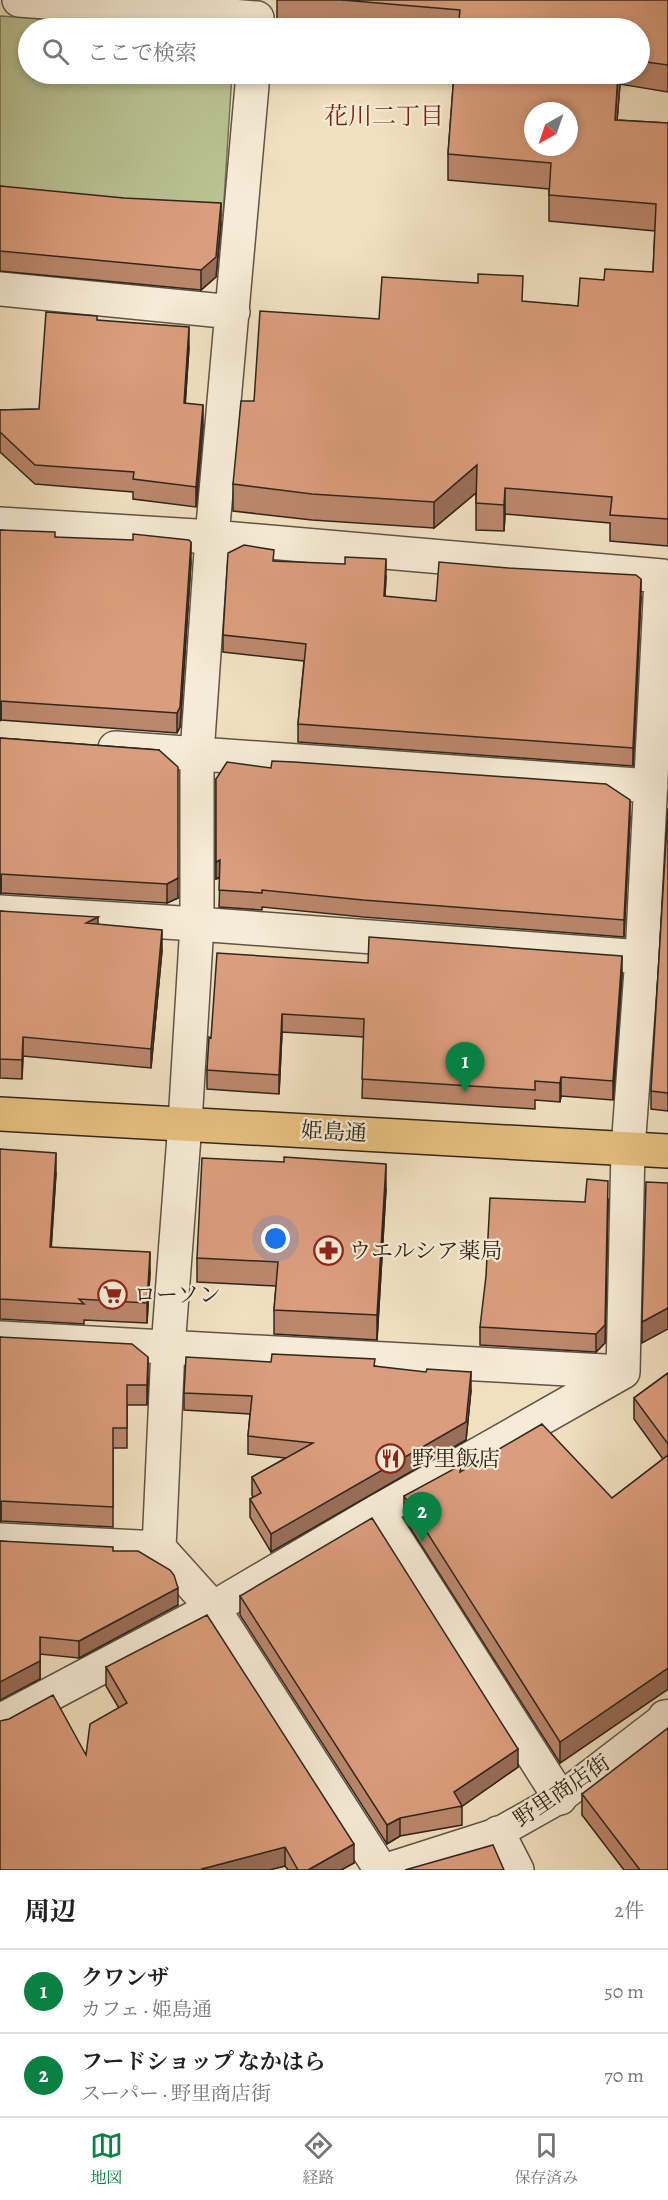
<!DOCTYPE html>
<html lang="ja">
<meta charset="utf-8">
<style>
:root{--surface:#fff;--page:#f2f2f2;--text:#222;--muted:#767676;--line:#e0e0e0;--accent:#0b8043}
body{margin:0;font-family:Alegreya,"Noto Serif JP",serif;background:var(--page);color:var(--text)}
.compass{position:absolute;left:524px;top:102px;width:54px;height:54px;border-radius:50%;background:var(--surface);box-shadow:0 3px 9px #0003;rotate:220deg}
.you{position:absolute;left:276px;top:1239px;width:21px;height:21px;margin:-15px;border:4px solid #fff;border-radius:50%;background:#1a73e8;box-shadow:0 0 0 9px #1a73e833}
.badge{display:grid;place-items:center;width:39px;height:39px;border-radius:50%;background:var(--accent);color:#fff;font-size:20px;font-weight:700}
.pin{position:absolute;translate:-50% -50px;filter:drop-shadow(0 2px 3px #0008)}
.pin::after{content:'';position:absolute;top:32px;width:21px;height:18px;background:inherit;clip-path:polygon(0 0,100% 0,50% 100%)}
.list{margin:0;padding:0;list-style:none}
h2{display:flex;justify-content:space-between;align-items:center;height:78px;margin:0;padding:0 24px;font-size:26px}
h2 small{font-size:20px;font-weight:400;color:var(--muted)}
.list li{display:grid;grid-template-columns:39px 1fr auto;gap:18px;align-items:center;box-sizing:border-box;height:84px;padding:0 24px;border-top:2px solid var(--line)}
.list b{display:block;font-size:22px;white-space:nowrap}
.list p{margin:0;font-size:20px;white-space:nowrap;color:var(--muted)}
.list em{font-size:20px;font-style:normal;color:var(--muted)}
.icon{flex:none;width:33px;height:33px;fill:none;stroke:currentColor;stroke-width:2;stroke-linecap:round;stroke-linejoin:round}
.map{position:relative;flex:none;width:668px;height:1870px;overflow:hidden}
.search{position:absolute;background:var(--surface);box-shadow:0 3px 9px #0003;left:18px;right:18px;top:18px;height:66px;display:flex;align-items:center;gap:15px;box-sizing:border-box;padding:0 21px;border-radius:33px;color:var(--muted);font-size:22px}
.sheet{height:246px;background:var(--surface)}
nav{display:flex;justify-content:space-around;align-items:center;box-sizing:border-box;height:84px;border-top:2px solid var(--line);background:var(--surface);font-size:16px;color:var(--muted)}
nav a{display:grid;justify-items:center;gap:3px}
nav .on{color:var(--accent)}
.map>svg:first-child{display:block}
</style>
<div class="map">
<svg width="668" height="1870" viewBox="0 0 668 1870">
<rect width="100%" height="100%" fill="#f1e0c0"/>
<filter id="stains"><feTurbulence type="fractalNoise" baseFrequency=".00333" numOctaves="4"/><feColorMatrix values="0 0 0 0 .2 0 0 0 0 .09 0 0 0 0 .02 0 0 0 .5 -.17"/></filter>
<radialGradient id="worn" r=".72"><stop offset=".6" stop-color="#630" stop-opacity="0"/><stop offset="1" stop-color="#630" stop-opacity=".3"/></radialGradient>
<path fill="#b9c293" stroke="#747458" stroke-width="1.5" d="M0,16L183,28H28V74H232L223,216L0,201Z"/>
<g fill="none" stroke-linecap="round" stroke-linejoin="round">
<defs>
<path id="pedestrian" d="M382,1870L498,1833L560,1798L668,1715"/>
<path id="minor" d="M19,0L257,18
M253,74L212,537L197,754V924L185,1123L168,1348L159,1548L213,1608L381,1870
M0,289L233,312
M0,524L212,537L662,576L661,579L668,580
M115,748L651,786
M0,912L197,924L642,957
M0,1338L623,1372
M378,1511L560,1798
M0,1540L159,1548
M665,1717L668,1721
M0,1721L213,1608L378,1511L623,1372L628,1149L642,957L661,579
M498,1833L517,1870"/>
<path id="primary" d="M0,1114L668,1151"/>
</defs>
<use href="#pedestrian" stroke="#605446" stroke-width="33"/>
<use href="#minor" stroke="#605446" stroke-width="36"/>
<use href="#primary" stroke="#30261d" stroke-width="36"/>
<use href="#pedestrian" stroke="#f6ebd6" stroke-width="30"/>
<use href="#minor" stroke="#f6ebd6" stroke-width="33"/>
<use href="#primary" stroke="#e8c080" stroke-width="33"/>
</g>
<path fill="#bb876c" stroke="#30261d" stroke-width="1.5" d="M277,0H668V92L620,84L617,120L668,123V546L610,541V523L505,514L504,531L476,530V493L434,528L312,520L233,511V484L254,401L379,319L523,302L578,306L604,280L653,272L655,231L549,221V189L448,180V154L454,74H639V28H365L277,21Z
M0,186L221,223L216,277L201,290L0,271Z
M97,320L189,347L185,404L203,425L196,507L133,499V492L35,484L0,452V410L39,409Z
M0,530L55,537L191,562L180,727L177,733L1,720Z
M274,561L386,576L385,597L436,601L641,596L633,766L298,742V724L304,661L223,652V635Z
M0,738L159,750L178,898L167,903L1,893Z
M216,779L630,817L624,937L363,917L262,907V910L219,907L220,878L216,879Z
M668,808V1111L651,1109V1091Z
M0,911L98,924L162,950L151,1068L23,1056L22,1079L0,1078Z
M368,963L622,974L613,1100L561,1096L560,1102L535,1100V1109L362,1098L364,1037L282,1032L279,1094L207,1089V1070L211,1038Z
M0,1149L56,1173L51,1247L150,1272L147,1323L84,1320V1324L0,1319Z
M386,1189L377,1340L274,1334V1310L276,1286L197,1282V1258Z
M608,1199L605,1343L596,1352L480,1345V1327L585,1202Z
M0,1337L148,1378L147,1405H127V1448H113V1527L1,1521Z
M271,1362L375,1366L471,1390L466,1440L271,1552L250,1517V1499L253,1497L252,1495V1477L286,1458L248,1454V1436L250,1414L184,1410V1393Z
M668,1373V1689L560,1763L404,1518V1496L461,1471L612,1498L663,1459L634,1419V1398Z
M0,1541L113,1551L178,1605L79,1658L40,1654V1679Z
M240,1596L518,1767L462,1806V1825L400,1836L387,1844L240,1615Z
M106,1667L354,1863L341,1870H288L285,1866L269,1870H0L86,1755L119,1708L106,1686Z
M582,1794L668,1870H624L582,1815Z"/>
<path fill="#996e58" stroke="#30261d" stroke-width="1.5" d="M618,74H620V84L615,146V120Z
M221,203V223L216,277L201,290V270Z
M189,327V347L184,423V403Z
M203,405V425L196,507V487Z
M477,465V492L434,528V502Z
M505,488V514L504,531V505Z
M191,542V562L180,727L177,733V713Z
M386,559V576L384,614V596Z
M641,579V596L633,766V748Z
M0,701H1V720L0,721Z
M630,800V817L624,937V920Z
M220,860V877L216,879V862Z
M0,874H1V893L0,894Z
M178,878V898L167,903V884Z
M98,917V937L86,923Z
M162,930V950L151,1068V1049Z
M622,956V974L613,1100V1081Z
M282,1014V1032L279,1094V1075Z
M23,1037V1056L22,1079V1060Z
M561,1077V1096L560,1102V1083Z
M56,1153V1173L50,1267V1247Z
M386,1164V1189L377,1340V1315Z
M608,1199L605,1343L596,1352V1334Z
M150,1252V1272L147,1323V1303Z
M668,1308V1329L642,1343V1322Z
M148,1357V1378L147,1405V1385Z
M471,1372V1390L466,1440L271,1552V1534Z
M0,1501H1V1521L0,1522Z
M178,1588V1605L79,1658V1641Z
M40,1637V1679L0,1700V1682Z
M668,1668V1689L560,1763V1742Z
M518,1749V1767L461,1807L454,1792Z
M400,1818V1836L387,1844V1825Z
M354,1844V1863L341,1870H308Z
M285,1847V1866L269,1870H202V1869Z"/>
<path fill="#da9d7d" stroke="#30261d" stroke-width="1.5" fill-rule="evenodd" d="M342,0H668V65L639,61V28H458L460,10Z
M454,74H618L615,120L668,123V519L610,515L612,497L505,488L504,505L476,503L477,465L434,502L312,494L233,484L241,401H254L260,311L379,319L382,277L478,283V274L523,276L522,301L578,306L580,278L604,280L605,269L653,272L656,204L549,195L551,163L448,154ZM533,111H569V147H533Z
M0,186L124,198L221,203L216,257L201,270L0,251Z
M46,312L97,316V320L189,327L184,403L203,405L196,487L133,479L134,472L35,465L0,432V410L39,409Z
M0,530L55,532V537L133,540V534L189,540L191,542L180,707L177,713L0,701Z
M244,545L274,550L273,561L345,564V557L386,559L384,596L436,601L439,562L508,568L636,575L641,579L633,748L298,724L306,644L223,635L228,553Z
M0,738L159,750L178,767V878L167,884L0,874Z
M272,761L294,762L606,784L630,800L624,920L363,900L262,890V893L219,890L220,860L216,862V779L227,762L271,768Z
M668,808V1093L651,1091Z
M0,911L98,917L86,923L162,930L151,1049L23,1037L22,1060L0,1059Z
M369,937L622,956L613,1081L561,1077L560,1083L535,1081V1090L362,1079L364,1019L282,1014L279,1075L207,1070L209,1037L211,1038L217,953L368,963Z
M0,1149L56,1153L50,1247L150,1252L147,1303L79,1299L84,1304L0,1299Z
M284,1157L386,1164L377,1315L274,1310L278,1262L197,1258L202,1158L284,1162Z
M587,1179L608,1181L605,1325L596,1334L480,1327L486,1276L490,1198L585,1202Z
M646,1182L668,1183V1308L642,1322Z
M0,1337L132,1344L148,1357L147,1385H127V1428H113V1507L0,1501Z
M272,1354L375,1359L374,1366L426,1372L427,1369L471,1372L466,1422L271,1534L250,1499L261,1493L252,1477L313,1443L248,1436L252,1396L184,1393L186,1357L271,1362Z
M668,1373V1444L634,1398Z
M542,1424L612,1498L668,1455V1668L560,1742L404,1496L461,1465L460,1472Z
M372,1518L518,1749L454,1792L462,1806L400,1818L387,1825L240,1596Z
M0,1541L113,1547V1551H138L170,1570L174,1575L178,1588L79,1641L40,1637V1661L0,1682Z
M207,1615L354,1844L308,1870H298L285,1847L202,1869L203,1870H0V1721L9,1719L53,1695L86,1755L90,1724L127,1703L106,1667Z
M668,1728V1870H640L582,1794Z
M493,1845L504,1870H405Z"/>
<defs>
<symbol id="pharmacy-ring" viewBox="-11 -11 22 22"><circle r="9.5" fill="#f6ebd6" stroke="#8f2418" stroke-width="1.5"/><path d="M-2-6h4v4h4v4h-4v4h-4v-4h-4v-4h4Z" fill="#8f2418"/></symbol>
<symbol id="supermarket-ring" viewBox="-11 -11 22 22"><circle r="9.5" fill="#f6ebd6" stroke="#8f2418" stroke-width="1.5"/><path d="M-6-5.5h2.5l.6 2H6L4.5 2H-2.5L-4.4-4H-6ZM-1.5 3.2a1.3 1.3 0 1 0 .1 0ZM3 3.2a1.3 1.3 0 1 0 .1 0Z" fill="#8f2418"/></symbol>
<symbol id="restaurant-ring" viewBox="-11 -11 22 22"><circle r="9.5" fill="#f6ebd6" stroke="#8f2418" stroke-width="1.5"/><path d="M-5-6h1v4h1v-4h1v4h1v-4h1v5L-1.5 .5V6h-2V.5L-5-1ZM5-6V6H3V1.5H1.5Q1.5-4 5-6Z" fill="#8f2418"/></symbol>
</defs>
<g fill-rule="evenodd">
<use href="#pharmacy-ring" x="312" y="1234" width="33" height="33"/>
<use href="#supermarket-ring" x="96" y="1278" width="33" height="33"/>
<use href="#restaurant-ring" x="374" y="1442" width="33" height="33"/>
</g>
<g text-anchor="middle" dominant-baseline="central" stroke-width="4.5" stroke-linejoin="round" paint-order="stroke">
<g font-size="22" fill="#30261d" stroke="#f6ebd6">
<text transform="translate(334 1132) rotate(3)">姫島通</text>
<text transform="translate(562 1791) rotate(-34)">野里商店街</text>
</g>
<g font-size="22" fill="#30261d" stroke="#f6ebd6" text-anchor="start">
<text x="349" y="1251">ウエルシア薬局</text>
<text x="134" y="1295">ローソン</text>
<text x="412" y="1459">野里飯店</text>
</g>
<g font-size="24" fill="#7a1f14" stroke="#f6ebd6">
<text x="384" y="116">花川二丁目</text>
</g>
</g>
<rect width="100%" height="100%" filter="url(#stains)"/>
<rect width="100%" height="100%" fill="url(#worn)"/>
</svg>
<svg class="compass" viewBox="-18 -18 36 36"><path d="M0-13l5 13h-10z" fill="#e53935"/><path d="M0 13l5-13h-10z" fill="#767676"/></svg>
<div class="you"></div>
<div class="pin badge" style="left:465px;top:1092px">1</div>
<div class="pin badge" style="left:422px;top:1542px">2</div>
<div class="search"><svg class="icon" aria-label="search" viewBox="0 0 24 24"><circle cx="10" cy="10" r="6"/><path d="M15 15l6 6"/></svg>ここで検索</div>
</div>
<section class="sheet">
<h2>周辺<small>2件</small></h2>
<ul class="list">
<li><span class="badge">1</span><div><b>クワンザ</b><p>カフェ · 姫島通</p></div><em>50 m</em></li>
<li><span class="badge">2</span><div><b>フードショップ なかはら</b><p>スーパー · 野里商店街</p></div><em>70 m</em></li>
</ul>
</section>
<nav>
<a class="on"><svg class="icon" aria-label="map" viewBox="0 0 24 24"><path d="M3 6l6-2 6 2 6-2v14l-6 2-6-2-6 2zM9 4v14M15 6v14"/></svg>地図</a>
<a><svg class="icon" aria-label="directions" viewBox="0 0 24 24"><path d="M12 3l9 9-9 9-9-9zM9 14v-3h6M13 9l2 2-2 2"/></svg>経路</a>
<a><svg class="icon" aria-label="saved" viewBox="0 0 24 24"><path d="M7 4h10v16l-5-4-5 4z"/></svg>保存済み</a>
</nav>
